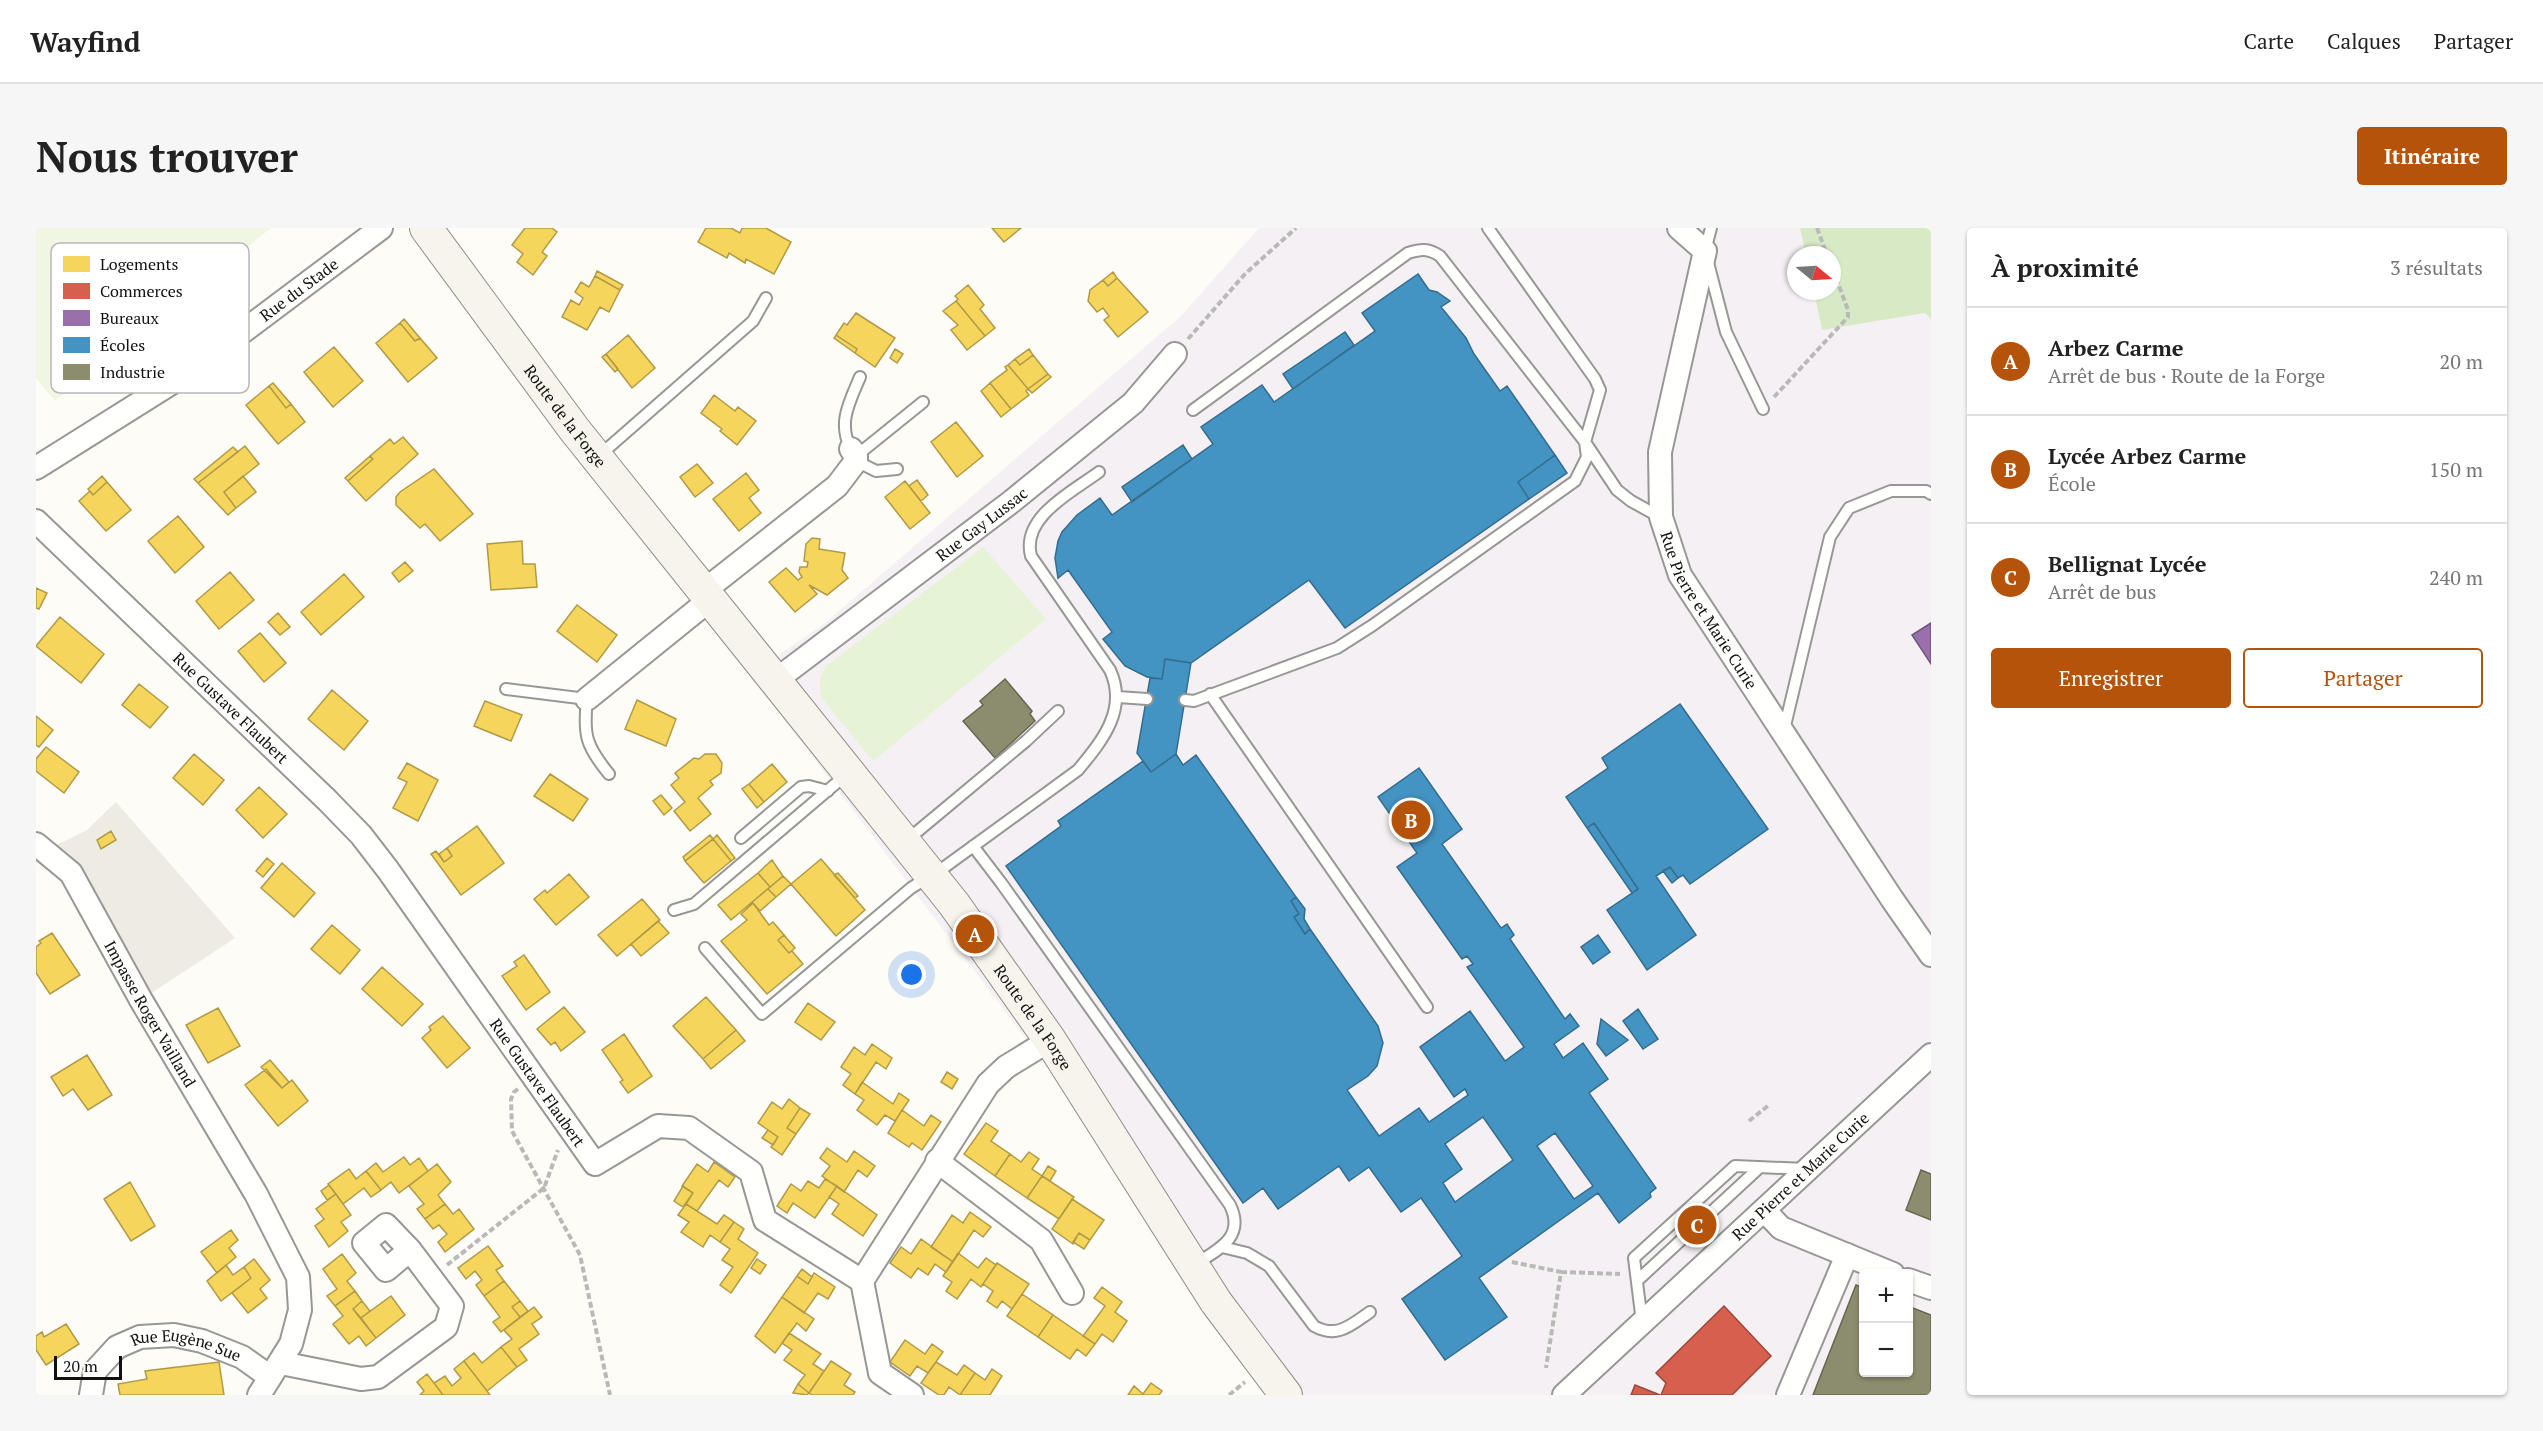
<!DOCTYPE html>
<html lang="fr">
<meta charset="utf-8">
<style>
:root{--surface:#fff;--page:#f6f6f6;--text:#222;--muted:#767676;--line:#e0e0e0;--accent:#b45309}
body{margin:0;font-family:"PT Serif",serif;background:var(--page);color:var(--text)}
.controls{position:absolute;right:18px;bottom:18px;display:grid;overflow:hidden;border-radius:6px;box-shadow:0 2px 4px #0004}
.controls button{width:54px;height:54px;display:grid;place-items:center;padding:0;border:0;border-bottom:2px solid var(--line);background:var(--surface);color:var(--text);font:30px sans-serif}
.compass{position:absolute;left:1751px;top:18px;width:54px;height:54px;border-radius:50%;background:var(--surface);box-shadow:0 2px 4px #0004;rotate:108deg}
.scale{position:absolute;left:18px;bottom:15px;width:68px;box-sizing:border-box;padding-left:6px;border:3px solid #111;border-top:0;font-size:16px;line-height:21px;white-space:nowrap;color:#111;-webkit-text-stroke:4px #fff;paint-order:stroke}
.you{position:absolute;left:876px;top:747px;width:21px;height:21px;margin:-15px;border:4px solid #fff;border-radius:50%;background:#1a73e8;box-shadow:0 0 0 9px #1a73e833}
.badge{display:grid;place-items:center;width:39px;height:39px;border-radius:50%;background:var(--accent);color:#fff;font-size:20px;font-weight:700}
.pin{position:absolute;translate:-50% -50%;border:3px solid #fff;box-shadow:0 2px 6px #0006}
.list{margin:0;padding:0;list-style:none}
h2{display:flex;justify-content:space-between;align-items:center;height:78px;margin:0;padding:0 24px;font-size:26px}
h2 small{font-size:20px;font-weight:400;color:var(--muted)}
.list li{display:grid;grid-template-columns:39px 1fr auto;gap:18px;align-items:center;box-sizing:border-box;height:108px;padding:0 24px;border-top:2px solid var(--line)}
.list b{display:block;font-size:22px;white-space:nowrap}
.list p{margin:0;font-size:20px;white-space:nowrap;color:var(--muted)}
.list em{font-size:20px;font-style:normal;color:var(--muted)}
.actions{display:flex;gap:12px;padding:18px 24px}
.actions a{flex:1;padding:14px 0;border:2px solid var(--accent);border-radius:6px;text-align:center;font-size:21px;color:var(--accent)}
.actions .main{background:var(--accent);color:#fff}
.map{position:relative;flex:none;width:1895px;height:1167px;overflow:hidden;border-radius:6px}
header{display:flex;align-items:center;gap:36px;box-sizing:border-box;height:84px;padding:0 30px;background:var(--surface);border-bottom:2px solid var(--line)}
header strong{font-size:28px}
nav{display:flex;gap:33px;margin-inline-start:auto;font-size:21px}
.intro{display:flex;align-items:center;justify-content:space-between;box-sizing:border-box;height:144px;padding:0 36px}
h1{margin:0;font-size:42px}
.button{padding:15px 27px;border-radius:6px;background:var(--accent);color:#fff;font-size:21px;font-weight:700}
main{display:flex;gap:36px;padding:0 36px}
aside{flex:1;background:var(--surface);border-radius:6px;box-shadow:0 2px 4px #0004}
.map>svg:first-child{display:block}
</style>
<header>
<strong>Wayfind</strong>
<nav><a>Carte</a><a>Calques</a><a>Partager</a></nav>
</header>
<div class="intro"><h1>Nous trouver</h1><a class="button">Itinéraire</a></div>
<main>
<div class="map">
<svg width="1895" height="1167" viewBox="0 0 1895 1167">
<rect width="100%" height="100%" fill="#fdfcf7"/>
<path fill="#f5f0f3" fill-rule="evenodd" d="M1223,0H1764L1770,27H1760V63H1778L1786,101L1889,85L1895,91V1167H1259L714,446L788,396L1145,88ZM1828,1046H1872V1144H1828Z"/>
<path fill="#e7f3d7" d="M947,319L1010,391L837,533L785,469L784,452L789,439Z"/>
<path fill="#d8eac5" d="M1764,0H1895V91L1889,85L1786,102L1778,63H1796V27H1770Z"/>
<path fill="#f0f6e1" d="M0,0H235L19,173L0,150Z"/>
<path fill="#edebe2" d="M80,574L199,710L105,772L8,623L51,602Z"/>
<path fill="#f6d55c" stroke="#b19a46" stroke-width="1.5" d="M489,0H516L521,4L506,24L511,28L497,47L481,34L487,26L476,17Z
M670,0H695L704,5L706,0H730L755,14L738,46L710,31L709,35L693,25L691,30L662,14Z
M956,0H985L968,14Z
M561,43L587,57L584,62L559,48Z
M1077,44L1081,50L1072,58L1067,52Z
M559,48L584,62L573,84L564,79L551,102L526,89L535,72L543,77L547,70L539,64L545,54L553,59Z
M1081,50L1112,84L1082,109L1068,92L1073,88L1067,80L1061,84L1052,73L1054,62L1067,52L1072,58Z
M932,57L948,77L944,81L959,100L949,108L920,73L922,71L919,68Z
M920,73L949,108L931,122L915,102L922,97L907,83Z
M820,85L859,110L839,139L819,125L821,121L800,107L808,95L811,97Z
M368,91L384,110L379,113L364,95Z
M364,95L379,113L384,110L401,130L372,154L340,115Z
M592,107L619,140L596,160L570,126Z
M800,107L821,121L819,125L798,110Z
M298,119L327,153L297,179L268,144Z
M859,121L867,126L861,135L854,130Z
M993,121L997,127L984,137L979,131Z
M570,126L582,141L579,144L566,129Z
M997,127L1012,146L992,161L972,137L979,131L984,137Z
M972,137L992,161L990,163L993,167L975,181L954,155L971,142L969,139Z
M1012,146L1015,149L996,165L992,161Z
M237,155L255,176L250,180L233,158Z
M954,155L975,181L965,189L945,163Z
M233,158L250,180L255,176L269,194L242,216L210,177Z
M678,167L699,183L702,179L720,193L701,217L684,203L686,201L665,185Z
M920,194L947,228L921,249L895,214Z
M367,209L382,226L330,273L312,253L337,231L334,228L354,211L358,216Z
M209,218L223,236L188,264L200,280L192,287L162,255Z
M197,219L202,224L162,255L158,251Z
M334,228L337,231L312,253L309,250Z
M661,236L677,255L659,269L644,249Z
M398,241L437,286L404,313L389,296L384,300L360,277V269L364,264Z
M710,245L723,262L713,270L725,285L703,303L677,271Z
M66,248L71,254L57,267L52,261Z
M207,248L220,264L200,280L188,264Z
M881,252L892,267L885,273L873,258Z
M869,253L894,285L874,301L849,269Z
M71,254L95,282L70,303L43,273L54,263L57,267Z
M142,288L168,319L139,345L112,313Z
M776,310L784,311L783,321L809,325L806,342L812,350L791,367L773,357L781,366L759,384L733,354L750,340L762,352L766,349L763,344L764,339H771L772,334L768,333L770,316Z
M486,313L487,336H499L501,359L455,362L451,316Z
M369,334L377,343L363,354L356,345Z
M194,344L218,372L183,401L160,373Z
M308,346L328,369L285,407L265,384Z
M0,360L11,365L3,381L0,380Z
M541,377L581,407L561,434L521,403Z
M242,385L254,399L244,407L232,394Z
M24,389L68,426L45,455L0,418Z
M224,405L250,435L228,454L202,423Z
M103,456L132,479L114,500L86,477Z
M296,462L332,493L308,522L272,491Z
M601,472L640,491L630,518L589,501Z
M449,473L486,487L475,513L438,498Z
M0,488L17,502L3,519L0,517Z
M10,519L43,544L28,565L0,543V531Z
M158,526L188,552L167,577L137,550Z
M669,526H680L686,535L685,545L674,553L677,557L662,570L675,586L654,603L638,583L649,574L635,557L643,550L639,545L658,530L663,531Z
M371,535L402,552L382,593L357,580L371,554L362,550Z
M736,536L751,554L728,574L713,556Z
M514,546L552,571L537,593L498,568Z
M713,556L728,574L721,580L706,561Z
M223,559L251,586L227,610L200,582Z
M625,567L636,580L628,587L617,573Z
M441,598L468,635L425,667L395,626L400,623L408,634L416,628L411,620Z
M75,603L80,612L65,621L61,612Z
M674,607L677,611L649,633L647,629Z
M681,607L699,630L695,633L677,611Z
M677,611L695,633L668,655L649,633Z
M411,620L416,628L408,634L403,626Z
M231,630L238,636L227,649L220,643Z
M785,631L829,682L800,708L755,656Z
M736,632L747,648L734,659L722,645Z
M246,635L279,665L258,689L225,660Z
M722,645L734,659L695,692L682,677Z
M802,645L822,668L819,670L798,647Z
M533,646L553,669L520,697L498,671L509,662L511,665Z
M747,648L755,656L740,669L732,661Z
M732,661L740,669L724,683L716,674Z
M606,671L624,692L581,728L562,707Z
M717,675L733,697L737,694L748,707L742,712L753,725L756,723L767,736L731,766L685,713L711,692L705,686Z
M622,693L633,705L605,728L595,716Z
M296,697L324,722L304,746L275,721Z
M16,705L44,747L14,766L0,745V719L5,715L3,713Z
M748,707L759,720L753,725L742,712Z
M488,727L514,764L490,782L466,748L481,738L478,734Z
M346,739L387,776L366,798L326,761Z
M670,769L700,802L667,831L637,798Z
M772,775L799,794L785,812L759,794Z
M528,779L549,804L525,823L519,814L515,817L501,801Z
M182,780L204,818L172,835L150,797Z
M407,788L434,820L411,840L386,810L395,802L393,799Z
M700,802L709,813L675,841L667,831Z
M588,806L616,848L592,865L584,854L587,852L566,822Z
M836,816L856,830L850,841L840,834L819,866L807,857L815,846L805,839L818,819L829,827Z
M51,827L76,867L52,882L37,861L27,868L15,849Z
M234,832L253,854L246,860L225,839Z
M230,841L246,860L256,852L272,873L242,898L209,857Z
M911,844L922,851L916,861L905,854Z
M826,854L857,876L863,865L873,872L859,893L849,887L841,897L821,882L828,872L819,866Z
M753,871L764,880L751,900L760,906L746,927L735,919L742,909L722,895L736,874L746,881Z
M764,880L774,886L760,906L751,900Z
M866,882L888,898L895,887L905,894L886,922L876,915L873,919L852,905Z
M950,895L962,903L955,913L974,926L959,948L928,926Z
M732,902L742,909L737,917L726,910Z
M791,920L811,934L818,923L839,938L831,949L822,942L808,964L786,948L794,938L784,930Z
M993,924L1003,931L996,941L1006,948L991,970L959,948L974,926L985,934Z
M368,929L374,937L383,930L392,943L363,965L355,954L345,962L330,943L340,935L347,944Z
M678,934L699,949L692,959L683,952L661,983L650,976L657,965L646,958L661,936L672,944Z
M401,936L415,954L402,967L409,976L389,991L381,981L388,976L373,958Z
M1012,938L1020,943L1014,953L1006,948Z
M313,941L320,951L330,943L345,962L335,969L328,960L307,976L292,956Z
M1006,948L1038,969L1023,991L991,970Z
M789,951L801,958L779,990L757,975L751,985L741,978L755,956L765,963L772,953L783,960Z
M94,954L119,998L95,1013L68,971Z
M293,957L300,966L291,972L285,963Z
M647,958L657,965L647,979L638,973Z
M801,958L841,987L827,1008L796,986L803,976L793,969Z
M300,966L315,987L305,994L312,1003L293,1019L279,998L288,991L280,981Z
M1036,971L1068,992L1054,1012L1043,1005L1037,1016L1016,1001Z
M409,976L417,986L423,981L438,1001L409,1024L402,1014L411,1006L403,997L397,1001L389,991Z
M650,976L681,996L688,987L698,994L684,1014L674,1007L667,1019L645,1004L653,994L642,987Z
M934,984L955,999L947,1009L938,1002L917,1034L895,1019L916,987L927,995Z
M698,994L708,1001L702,1011L722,1025L695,1065L684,1057L697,1039L686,1032L694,1021L684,1014Z
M195,1002L202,1012L193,1020L200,1029L181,1045L165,1024Z
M1043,1005L1054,1012L1048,1021L1037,1014Z
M885,1011L917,1034L910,1044L899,1036L892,1047L882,1040L875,1050L854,1035L865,1019L875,1026Z
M452,1018L467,1038L460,1042L468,1053L448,1068L440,1057L446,1052L439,1043L430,1051L422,1040Z
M922,1025L942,1040L950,1030L960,1037L945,1059L935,1051L921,1071L910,1063L916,1054L907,1048Z
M306,1026L320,1045L311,1053L319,1063L299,1078L291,1068L301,1061L287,1041Z
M218,1031L234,1052L224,1061L231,1070L212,1085L196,1065L215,1050L208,1039Z
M721,1031L730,1037L724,1046L715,1040Z
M961,1035L993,1056L976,1081L966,1073L961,1080L951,1073L957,1063L947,1056Z
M190,1037L197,1047L208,1039L215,1050L185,1073L171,1053Z
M766,1041L776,1049L772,1056L761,1048Z
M778,1045L799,1059L792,1071L782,1065L768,1085L746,1069L761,1048L772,1056Z
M468,1053L484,1073L476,1079L484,1089L465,1104L457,1094L464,1089L448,1068Z
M1066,1059L1086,1074L1079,1084L1091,1093L1077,1114L1066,1106L1059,1116L1047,1108L1069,1078L1058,1070Z
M319,1063L326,1073L317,1081L340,1110L330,1118L323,1108L313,1116L297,1096L307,1088L299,1078Z
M986,1066L1017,1087L1002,1109L971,1088Z
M355,1068L369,1087L340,1110L325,1090Z
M746,1069L778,1091L770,1103L761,1095L739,1125L719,1108Z
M326,1073L334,1083L325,1090L317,1081Z
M484,1073L492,1083L484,1089L476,1079Z
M498,1079L506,1089L496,1096L503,1106L483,1121L491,1132L481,1139L465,1119L476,1111L468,1102Z
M1017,1087L1059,1116L1050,1128L1041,1121L1034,1131L1002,1109Z
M30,1096L43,1116L10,1137L0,1122V1108L6,1104L8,1109Z
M753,1105L785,1126L777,1136L788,1143L773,1165L762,1156L769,1147L748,1132L756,1122L746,1115Z
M869,1112L889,1126L896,1116L907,1124L892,1145L881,1138L874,1148L854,1134Z
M465,1119L481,1139L451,1163L428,1133L438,1125L446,1135Z
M428,1133L451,1163L454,1167H407L398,1155L409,1148L416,1158L425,1150L418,1141Z
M795,1133L815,1146L808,1157L819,1164L817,1167H776L773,1165Z
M183,1134L188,1167H84L82,1156L111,1151L109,1143Z
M900,1134L921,1147L928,1137L939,1145L924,1167L913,1159L908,1167H903L885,1155Z
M956,1141L966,1148L954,1167H924L939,1145L949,1152Z
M391,1146L398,1155L407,1167H384L388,1163L381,1154Z
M1115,1155L1126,1163L1123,1167H1092L1098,1158L1107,1166Z
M762,1156L773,1165L771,1167L757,1165Z"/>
<path fill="#d6604d" stroke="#9b483b" stroke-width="1.5" d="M1688,1078L1735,1128L1696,1167H1625L1630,1155L1620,1145Z
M1599,1157L1624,1167H1595Z"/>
<path fill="#9970ab" stroke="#70547d" stroke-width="1.5" d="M1895,395V436L1876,407Z"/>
<path fill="#4393c3" stroke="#346c8e" stroke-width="1.5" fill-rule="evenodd" d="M1382,46L1393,62L1401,64L1414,73L1405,79L1430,110L1438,126L1464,163L1471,158L1519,227L1482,254L1493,271L1309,400L1273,352L1155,435L1129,431L1126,451L1111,449L1089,438L1067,411L1076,404L1032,342L1022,350L1019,330L1022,313L1026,304L1041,287L1064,270L1076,287L1177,216L1165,199L1226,157L1238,174L1339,103L1326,85Z
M1309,104L1318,117L1257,161L1247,146Z
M1147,217L1156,231L1096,274L1086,259Z
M1519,227L1531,245L1493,271L1482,254Z
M1129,431L1155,435L1140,526L1115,544L1101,525L1114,450L1126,451Z
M1644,476L1732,601L1654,656L1647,647L1642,650L1634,639L1620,648L1660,707L1611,742L1571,682L1602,661L1558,595L1551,600L1530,569L1572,540L1566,530Z
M1140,526L1147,537L1160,527L1260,669L1255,673L1263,686L1258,689L1269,706L1274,701L1342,798L1347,815L1341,838L1332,848L1311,862L1343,908L1383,880L1393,894L1432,867L1429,861L1418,869L1384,819L1434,783L1469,833L1488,819L1431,739L1437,736L1431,728L1426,731L1361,639L1381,625L1342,569L1383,540L1426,601L1406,616L1465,700L1471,696L1478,707L1474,711L1529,791L1534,786L1543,798L1518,816L1527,830L1547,815L1572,851L1553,865L1620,960L1614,965L1615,969L1583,995L1562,965L1443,1050L1471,1089L1409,1132L1366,1071L1426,1028L1385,970L1365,984L1333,939L1313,953L1303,938L1242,981L1227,960L1207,975L970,638L1025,598L1022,593L1107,533L1115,544ZM1447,889L1477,932L1419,974L1407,955L1426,941L1409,916ZM1519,905L1557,958L1538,971L1501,918Z
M1558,595L1602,661L1596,665L1551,600Z
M1634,639L1642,650L1636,655L1627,643Z
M1260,669L1269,681L1268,691L1274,701L1269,706L1258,689L1263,686L1255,673Z
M1562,707L1574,724L1557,736L1545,719Z
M1602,781L1622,811L1607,821L1587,793Z
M1565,791L1592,812L1570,828L1561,816Z"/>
<path fill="#8c8c6e" stroke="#676752" stroke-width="1.5" d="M969,451L996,483L994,486L999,493L959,530L927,493L947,477L944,473Z
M1885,942L1895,946V992L1870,982Z
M1820,1057L1828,1060V1144H1872V1078L1895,1087V1167H1777Z"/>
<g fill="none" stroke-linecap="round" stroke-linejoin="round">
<defs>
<path id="lane" d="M1452,0L1559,151L1564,162L1549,214L1581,262L1595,273L1624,289
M1675,0L1669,23L1690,104L1727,181
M815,221C801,195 814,173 824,149
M564,227L717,93L730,70
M820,228L887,174
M820,233L840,243L861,241
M470,461L551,471C547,507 550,518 573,546
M1174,466L1391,779
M1082,469L1111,471
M1149,472L1158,473L1301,420L1337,397L1539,253L1551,229L1549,214L1404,28C1392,20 1385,21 1372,25L1157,182
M1748,502L1794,309L1813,280L1855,263H1890L1895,266
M705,610L765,559L773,558L792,563
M870,613L990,513L1022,483
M937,618L966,656L1194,977C1210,1010 1181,1022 1158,1037
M638,682L658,676L811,546
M669,720L726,786L875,660L910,638L1042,542C1067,512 1092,481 1074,442L995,328C985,289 1036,264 1063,244
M1186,1019L1211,1025L1233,1038L1278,1098C1301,1111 1315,1097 1334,1084
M1602,1052L1724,939
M1606,1094L1598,1030L1699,938L1770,941"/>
<g id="street">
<path id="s1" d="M1643,0L1669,23L1624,224L1625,289L1644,347L1856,671L1895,727"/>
<path id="s2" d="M0,240L153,144L345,0"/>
<path id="s3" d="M0,293L291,572L325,607L352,642L559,936L622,898L653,900L715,944L729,992L826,1053L952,856L970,839L1014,812"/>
<path d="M669,362L801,258L820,233V228L815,221"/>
<path id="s4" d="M740,452L975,274L1097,175L1139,126"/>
<path d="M551,471L676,370"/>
<path id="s5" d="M0,616L35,645L105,772L220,966L262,1049L264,1082L255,1116L223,1167"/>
<path d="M901,933L1005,1012L1036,1065"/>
<path d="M1728,982L1745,1000L1857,1046"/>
<path d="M1872,1052L1895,1060"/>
<path d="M826,1053L844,1145L876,1167"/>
<path d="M245,1135L325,1151L342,1149L410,1099L416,1078L374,1022L350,997L328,1015L350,1042L374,1022"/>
<path id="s6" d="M55,1167L59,1143L81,1119L104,1109L138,1107L166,1113L206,1129L234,1149"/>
<path id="s7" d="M1528,1167L1895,827"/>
<path d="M1752,1167L1811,1027"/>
</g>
<g id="secondary">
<path id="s8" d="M390,0L538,201L918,676L1014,812L1180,1074L1250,1167"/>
</g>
</defs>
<use href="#lane" stroke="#979795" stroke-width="14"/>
<use href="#street" stroke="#979795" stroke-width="26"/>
<use href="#secondary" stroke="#8e8d8b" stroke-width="34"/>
<path stroke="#b9b9b8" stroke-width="4" stroke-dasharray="6 3" stroke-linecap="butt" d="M1781,0L1791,27
M1152,111L1209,46L1260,0
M1738,169L1812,89V82L1796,39
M482,861L478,864L475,871L476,903L544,1027L574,1167
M1713,893L1733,877
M1476,1034L1525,1044L1510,1140
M411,1037L508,960L522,922
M1525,1044L1584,1046
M1193,1167L1209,1154"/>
<use href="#lane" stroke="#fffffe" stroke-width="10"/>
<use href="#street" stroke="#fffffe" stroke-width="22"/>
<use href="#secondary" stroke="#f6f4eb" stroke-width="32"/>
</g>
<g text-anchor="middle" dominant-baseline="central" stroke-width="6" stroke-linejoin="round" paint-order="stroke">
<g font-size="16" fill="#111" stroke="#fff">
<text stroke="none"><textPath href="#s2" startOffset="318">Rue du Stade</textPath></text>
<text stroke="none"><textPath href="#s8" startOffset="234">Route de la Forge</textPath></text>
<text stroke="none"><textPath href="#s4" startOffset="258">Rue Gay Lussac</textPath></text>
<text stroke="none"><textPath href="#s1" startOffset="411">Rue Pierre et Marie Curie</textPath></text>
<text stroke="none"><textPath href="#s3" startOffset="270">Rue Gustave Flaubert</textPath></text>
<text stroke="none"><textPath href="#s5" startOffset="207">Impasse Roger Vailland</textPath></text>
<text stroke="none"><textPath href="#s8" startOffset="996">Route de la Forge</textPath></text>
<text stroke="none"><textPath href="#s3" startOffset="756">Rue Gustave Flaubert</textPath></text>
<text stroke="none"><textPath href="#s7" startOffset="322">Rue Pierre et Marie Curie</textPath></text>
<text stroke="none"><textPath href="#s6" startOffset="129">Rue Eugène Sue</textPath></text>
</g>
</g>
<rect x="15" y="15" width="198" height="150" rx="9" fill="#fff" stroke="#b8b8b8" stroke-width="1.5"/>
<rect x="27" y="28" width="27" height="16" fill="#f6d55c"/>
<rect x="27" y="55" width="27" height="16" fill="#d6604d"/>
<rect x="27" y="82" width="27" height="16" fill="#9970ab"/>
<rect x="27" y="109" width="27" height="16" fill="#4393c3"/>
<rect x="27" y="136" width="27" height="16" fill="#8c8c6e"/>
<g font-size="16" fill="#111">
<text x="64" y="42">Logements</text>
<text x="64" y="69">Commerces</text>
<text x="64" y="96">Bureaux</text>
<text x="64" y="123">Écoles</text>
<text x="64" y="150">Industrie</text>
</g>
</svg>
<div class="controls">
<button>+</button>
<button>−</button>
</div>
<svg class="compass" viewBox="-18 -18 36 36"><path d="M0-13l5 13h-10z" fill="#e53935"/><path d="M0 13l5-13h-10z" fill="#767676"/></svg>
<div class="scale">20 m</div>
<div class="you"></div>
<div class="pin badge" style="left:939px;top:706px">A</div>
<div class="pin badge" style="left:1375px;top:592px">B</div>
<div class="pin badge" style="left:1661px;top:997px">C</div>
</div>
<aside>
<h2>À proximité<small>3 résultats</small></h2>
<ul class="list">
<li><span class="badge">A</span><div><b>Arbez Carme</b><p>Arrêt de bus · Route de la Forge</p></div><em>20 m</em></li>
<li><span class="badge">B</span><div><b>Lycée Arbez Carme</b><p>École</p></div><em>150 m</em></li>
<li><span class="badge">C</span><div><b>Bellignat Lycée</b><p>Arrêt de bus</p></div><em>240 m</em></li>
</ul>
<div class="actions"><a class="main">Enregistrer</a><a>Partager</a></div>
</aside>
</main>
